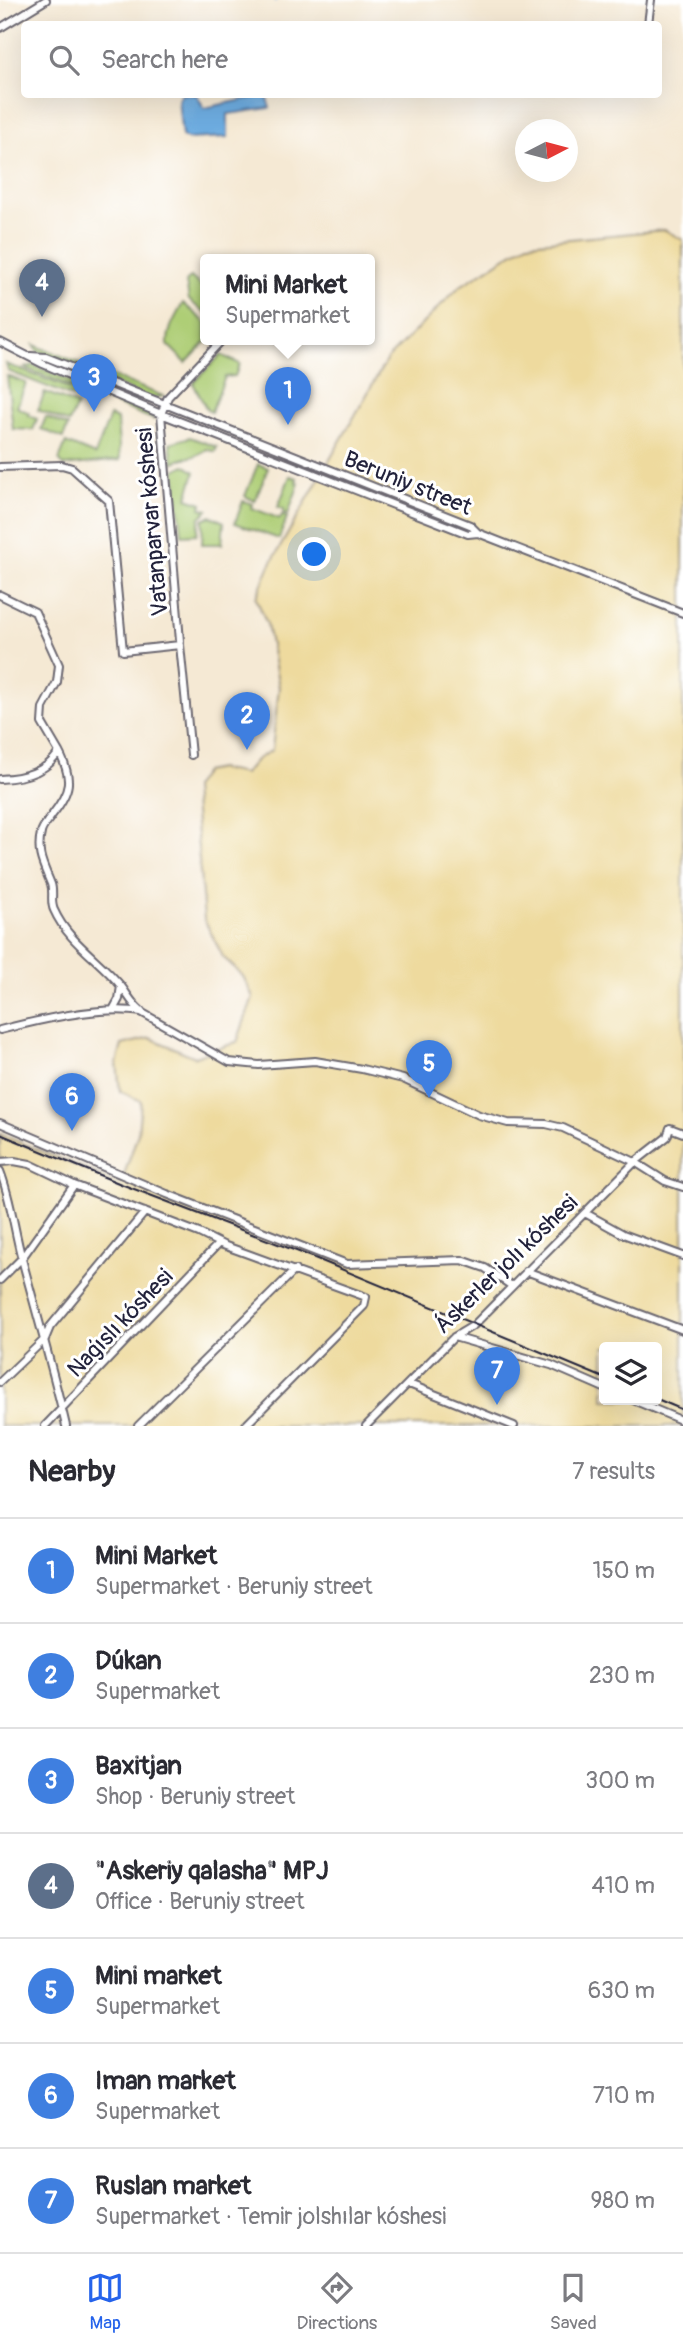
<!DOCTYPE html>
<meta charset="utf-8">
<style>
:root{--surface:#fff;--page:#f7f7f7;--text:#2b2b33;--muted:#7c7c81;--line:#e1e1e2;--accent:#2563eb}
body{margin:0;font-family:Pangolin,sans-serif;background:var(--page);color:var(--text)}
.controls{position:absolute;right:21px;bottom:21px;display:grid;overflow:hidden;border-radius:7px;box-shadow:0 7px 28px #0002}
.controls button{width:63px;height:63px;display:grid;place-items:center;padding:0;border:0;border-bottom:2px solid var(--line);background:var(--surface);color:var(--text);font:35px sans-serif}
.compass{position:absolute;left:515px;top:119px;width:63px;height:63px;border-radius:50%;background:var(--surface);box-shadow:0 7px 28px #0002;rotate:84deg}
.you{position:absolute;left:315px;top:555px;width:24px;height:24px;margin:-18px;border:5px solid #fff;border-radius:50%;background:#1a73e8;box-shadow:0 0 0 10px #1a73e833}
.badge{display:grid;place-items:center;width:46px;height:46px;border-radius:50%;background:var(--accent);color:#fff;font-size:23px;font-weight:700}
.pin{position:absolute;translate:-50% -58px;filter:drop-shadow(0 2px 4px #0008)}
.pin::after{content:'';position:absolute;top:37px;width:24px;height:21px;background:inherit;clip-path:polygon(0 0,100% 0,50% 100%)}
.popup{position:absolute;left:200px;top:254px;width:175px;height:91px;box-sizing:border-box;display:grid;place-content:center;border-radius:7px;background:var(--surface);filter:drop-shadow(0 2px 5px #0005);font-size:23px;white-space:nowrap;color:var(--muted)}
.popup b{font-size:26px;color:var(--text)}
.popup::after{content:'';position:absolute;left:50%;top:100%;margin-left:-14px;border:14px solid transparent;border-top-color:var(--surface)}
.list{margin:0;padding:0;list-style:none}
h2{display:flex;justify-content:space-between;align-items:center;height:91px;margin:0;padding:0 28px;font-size:30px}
h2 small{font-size:23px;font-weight:400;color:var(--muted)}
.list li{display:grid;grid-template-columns:46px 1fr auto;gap:21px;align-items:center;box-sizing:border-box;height:105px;padding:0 28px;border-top:2px solid var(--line)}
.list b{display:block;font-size:26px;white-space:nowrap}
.list p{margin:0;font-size:23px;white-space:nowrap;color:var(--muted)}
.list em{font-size:23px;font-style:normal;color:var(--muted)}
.icon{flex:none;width:38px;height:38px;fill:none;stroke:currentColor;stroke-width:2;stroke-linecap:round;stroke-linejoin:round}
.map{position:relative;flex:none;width:683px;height:1426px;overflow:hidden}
.search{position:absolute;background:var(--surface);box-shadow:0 7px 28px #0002;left:21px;right:21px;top:21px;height:77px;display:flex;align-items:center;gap:18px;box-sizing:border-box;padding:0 24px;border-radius:7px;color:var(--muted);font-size:26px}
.sheet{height:826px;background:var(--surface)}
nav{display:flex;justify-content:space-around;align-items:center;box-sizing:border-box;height:98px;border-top:2px solid var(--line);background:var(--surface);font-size:19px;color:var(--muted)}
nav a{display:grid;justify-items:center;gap:4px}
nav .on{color:var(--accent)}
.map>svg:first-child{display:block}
</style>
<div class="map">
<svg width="683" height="1426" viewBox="0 0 683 1426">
<rect width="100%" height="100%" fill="#fff"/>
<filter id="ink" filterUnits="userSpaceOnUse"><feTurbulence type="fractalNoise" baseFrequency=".0143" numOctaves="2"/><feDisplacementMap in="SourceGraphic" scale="14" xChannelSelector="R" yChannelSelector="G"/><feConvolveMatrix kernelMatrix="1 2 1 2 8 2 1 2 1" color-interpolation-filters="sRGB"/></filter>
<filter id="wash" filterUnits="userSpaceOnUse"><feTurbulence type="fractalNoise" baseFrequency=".00686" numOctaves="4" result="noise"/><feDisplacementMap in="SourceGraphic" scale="28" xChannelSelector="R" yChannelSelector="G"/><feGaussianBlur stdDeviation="1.57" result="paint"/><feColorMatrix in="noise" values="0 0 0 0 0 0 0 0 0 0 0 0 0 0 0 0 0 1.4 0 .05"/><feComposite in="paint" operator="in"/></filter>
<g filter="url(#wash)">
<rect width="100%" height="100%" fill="#f5e9d4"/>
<path fill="#aece76" stroke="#687858" stroke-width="2" d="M191,277L206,291V314L189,300L186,282Z
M183,303L206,323V339H209L186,363L168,345C167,329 176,317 183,303Z
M34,345L163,396L152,399L38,352Z
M221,355L240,364L235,376L225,377L211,412L207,410L193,383Z
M6,364L87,395L85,402L8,371Z
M33,365L149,413L155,420L25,368Z
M7,376L26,383L17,407L29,413L28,415L37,419L33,430L13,429Z
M45,392L77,405L69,423L38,410Z
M110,416L117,419L120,460L64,466L59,460L66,443L95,455Z
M46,417L68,426L63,438L41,429Z
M190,437L217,447L215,452L207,449C194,460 186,455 173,463L170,443Z
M258,464L268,468L255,501L245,496Z
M185,465L195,472L187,498L202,503L201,508L208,510L200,517L197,534L182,535L175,470Z
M290,476L297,478L296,482L299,483L288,514L283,513L284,509L278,507Z
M243,501L253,504L252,508L280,519L282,515L287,517L279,539L235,523Z
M210,516L224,522L222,544H202L203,519Z"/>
<path fill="#eeda9e" stroke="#887e6c" stroke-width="2" fill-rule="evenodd" d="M665,230L683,240V1426H0V1134L121,1184L138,1133L141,1101L120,1091L117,1063L122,1045L150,1038L195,1057L237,1042L253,997L243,976L223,957L204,919L193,788L204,772L219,769L244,774L256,760L272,750L279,687L267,624L256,598L270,565L387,359L459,287L528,243ZM604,1347H657V1400H604Z"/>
<path fill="#6dace0" stroke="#48678e" stroke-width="2" d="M182,94L197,95L204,108L266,95L270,108L228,114V137L187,139L182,136L178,100Z"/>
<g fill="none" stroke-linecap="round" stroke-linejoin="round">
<path stroke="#6dace0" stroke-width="2" d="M275,0V1"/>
</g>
</g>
<g filter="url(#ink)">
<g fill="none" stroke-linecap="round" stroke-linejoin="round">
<defs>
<path id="street" d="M648,24L651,0
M0,28L46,0
M0,342L43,364L161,414L468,534L478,533
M30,356L46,357L470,525L478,533L683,613
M0,467L62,465L72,468L109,501L123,651L180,645L191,755
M0,595L35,612L59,665L57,682L43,708L42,723L59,752C47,772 23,778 0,779
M180,641L161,414L168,397L223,339
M59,752C73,779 71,791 52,815C49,820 42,827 41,833C36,854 44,866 51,884C54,892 50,902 54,910C68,942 100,960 121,986C128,995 132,1004 141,1011
M113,1010L119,999L121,986
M0,1030C38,1020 103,1005 141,1012L229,1062L259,1065L315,1061L362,1069L403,1079L479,1115L508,1123L546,1124L563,1128L635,1162L665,1181L683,1187
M0,1123L167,1194L347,1264L462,1260L485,1268L512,1286
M0,1162L14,1161L30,1164L74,1185L199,1233L223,1245L366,1297L364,1306L245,1426
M0,1171C11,1199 14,1230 22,1259C37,1315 53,1370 66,1426
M585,1213L623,1234L683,1256
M526,1271L683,1330
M0,1280L22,1258L74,1185
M454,1337L551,1365L604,1388
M0,1382L45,1339L50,1327L145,1212
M409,1384L514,1426
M633,1400L683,1421
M45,1426L219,1243
M138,1426L295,1270
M366,1426L454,1337L474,1325L635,1162L667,1137L670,1128L683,1133"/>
</defs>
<use href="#street" stroke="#6c6871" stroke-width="10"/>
<use href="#street" stroke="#fff" stroke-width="6"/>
<path stroke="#22223b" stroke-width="2" d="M0,1134L121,1184L312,1257L604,1378
M657,1399L683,1410"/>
</g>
</g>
<g text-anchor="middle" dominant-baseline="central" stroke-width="6" stroke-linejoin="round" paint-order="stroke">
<g font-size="23" fill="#22223b" stroke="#fff">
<text transform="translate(408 483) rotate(22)">Beruniy street</text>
<text transform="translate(152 522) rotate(-95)">Vatanparvar kóshesi</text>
<text transform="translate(506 1264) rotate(-44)">Áskerler jolı kóshesi</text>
<text transform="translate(120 1323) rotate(-46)">Naǵıslı kóshesi</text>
</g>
</g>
</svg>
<div class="controls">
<button><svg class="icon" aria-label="layers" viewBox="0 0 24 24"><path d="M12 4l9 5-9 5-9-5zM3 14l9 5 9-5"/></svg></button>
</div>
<svg class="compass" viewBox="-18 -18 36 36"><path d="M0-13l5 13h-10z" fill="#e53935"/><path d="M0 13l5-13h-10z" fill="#7c7c81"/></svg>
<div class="you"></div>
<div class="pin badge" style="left:288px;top:425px;background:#3f7fe0">1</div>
<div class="popup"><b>Mini Market</b>Supermarket</div>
<div class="pin badge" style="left:247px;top:750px;background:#3f7fe0">2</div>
<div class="pin badge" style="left:94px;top:412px;background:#3f7fe0">3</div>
<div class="pin badge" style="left:42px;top:317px;background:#5c6f8a">4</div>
<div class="pin badge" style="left:429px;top:1098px;background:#3f7fe0">5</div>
<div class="pin badge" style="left:72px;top:1131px;background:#3f7fe0">6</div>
<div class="pin badge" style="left:497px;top:1405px;background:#3f7fe0">7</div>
<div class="search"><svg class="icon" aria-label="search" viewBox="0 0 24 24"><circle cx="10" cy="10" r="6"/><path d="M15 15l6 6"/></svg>Search here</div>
</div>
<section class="sheet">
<h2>Nearby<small>7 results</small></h2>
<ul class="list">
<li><span class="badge" style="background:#3f7fe0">1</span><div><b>Mini Market</b><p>Supermarket · Beruniy street</p></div><em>150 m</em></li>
<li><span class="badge" style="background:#3f7fe0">2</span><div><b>Dúkan</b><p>Supermarket</p></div><em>230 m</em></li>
<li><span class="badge" style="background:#3f7fe0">3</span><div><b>Baxitjan</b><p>Shop · Beruniy street</p></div><em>300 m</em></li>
<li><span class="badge" style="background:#5c6f8a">4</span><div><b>&quot;Askeriy qalasha&quot; MPJ</b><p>Office · Beruniy street</p></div><em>410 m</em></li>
<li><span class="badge" style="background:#3f7fe0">5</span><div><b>Mini market</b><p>Supermarket</p></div><em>630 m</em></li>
<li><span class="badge" style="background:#3f7fe0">6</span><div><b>Iman market</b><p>Supermarket</p></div><em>710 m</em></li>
<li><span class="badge" style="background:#3f7fe0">7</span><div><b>Ruslan market</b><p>Supermarket · Temir jolshılar kóshesi</p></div><em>980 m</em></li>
</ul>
</section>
<nav>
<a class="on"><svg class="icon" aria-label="map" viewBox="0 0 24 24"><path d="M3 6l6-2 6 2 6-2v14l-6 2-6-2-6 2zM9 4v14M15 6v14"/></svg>Map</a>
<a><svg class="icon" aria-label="directions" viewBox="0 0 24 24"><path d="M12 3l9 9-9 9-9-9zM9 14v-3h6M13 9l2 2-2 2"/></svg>Directions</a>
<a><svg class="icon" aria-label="saved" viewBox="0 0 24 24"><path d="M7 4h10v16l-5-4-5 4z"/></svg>Saved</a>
</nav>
